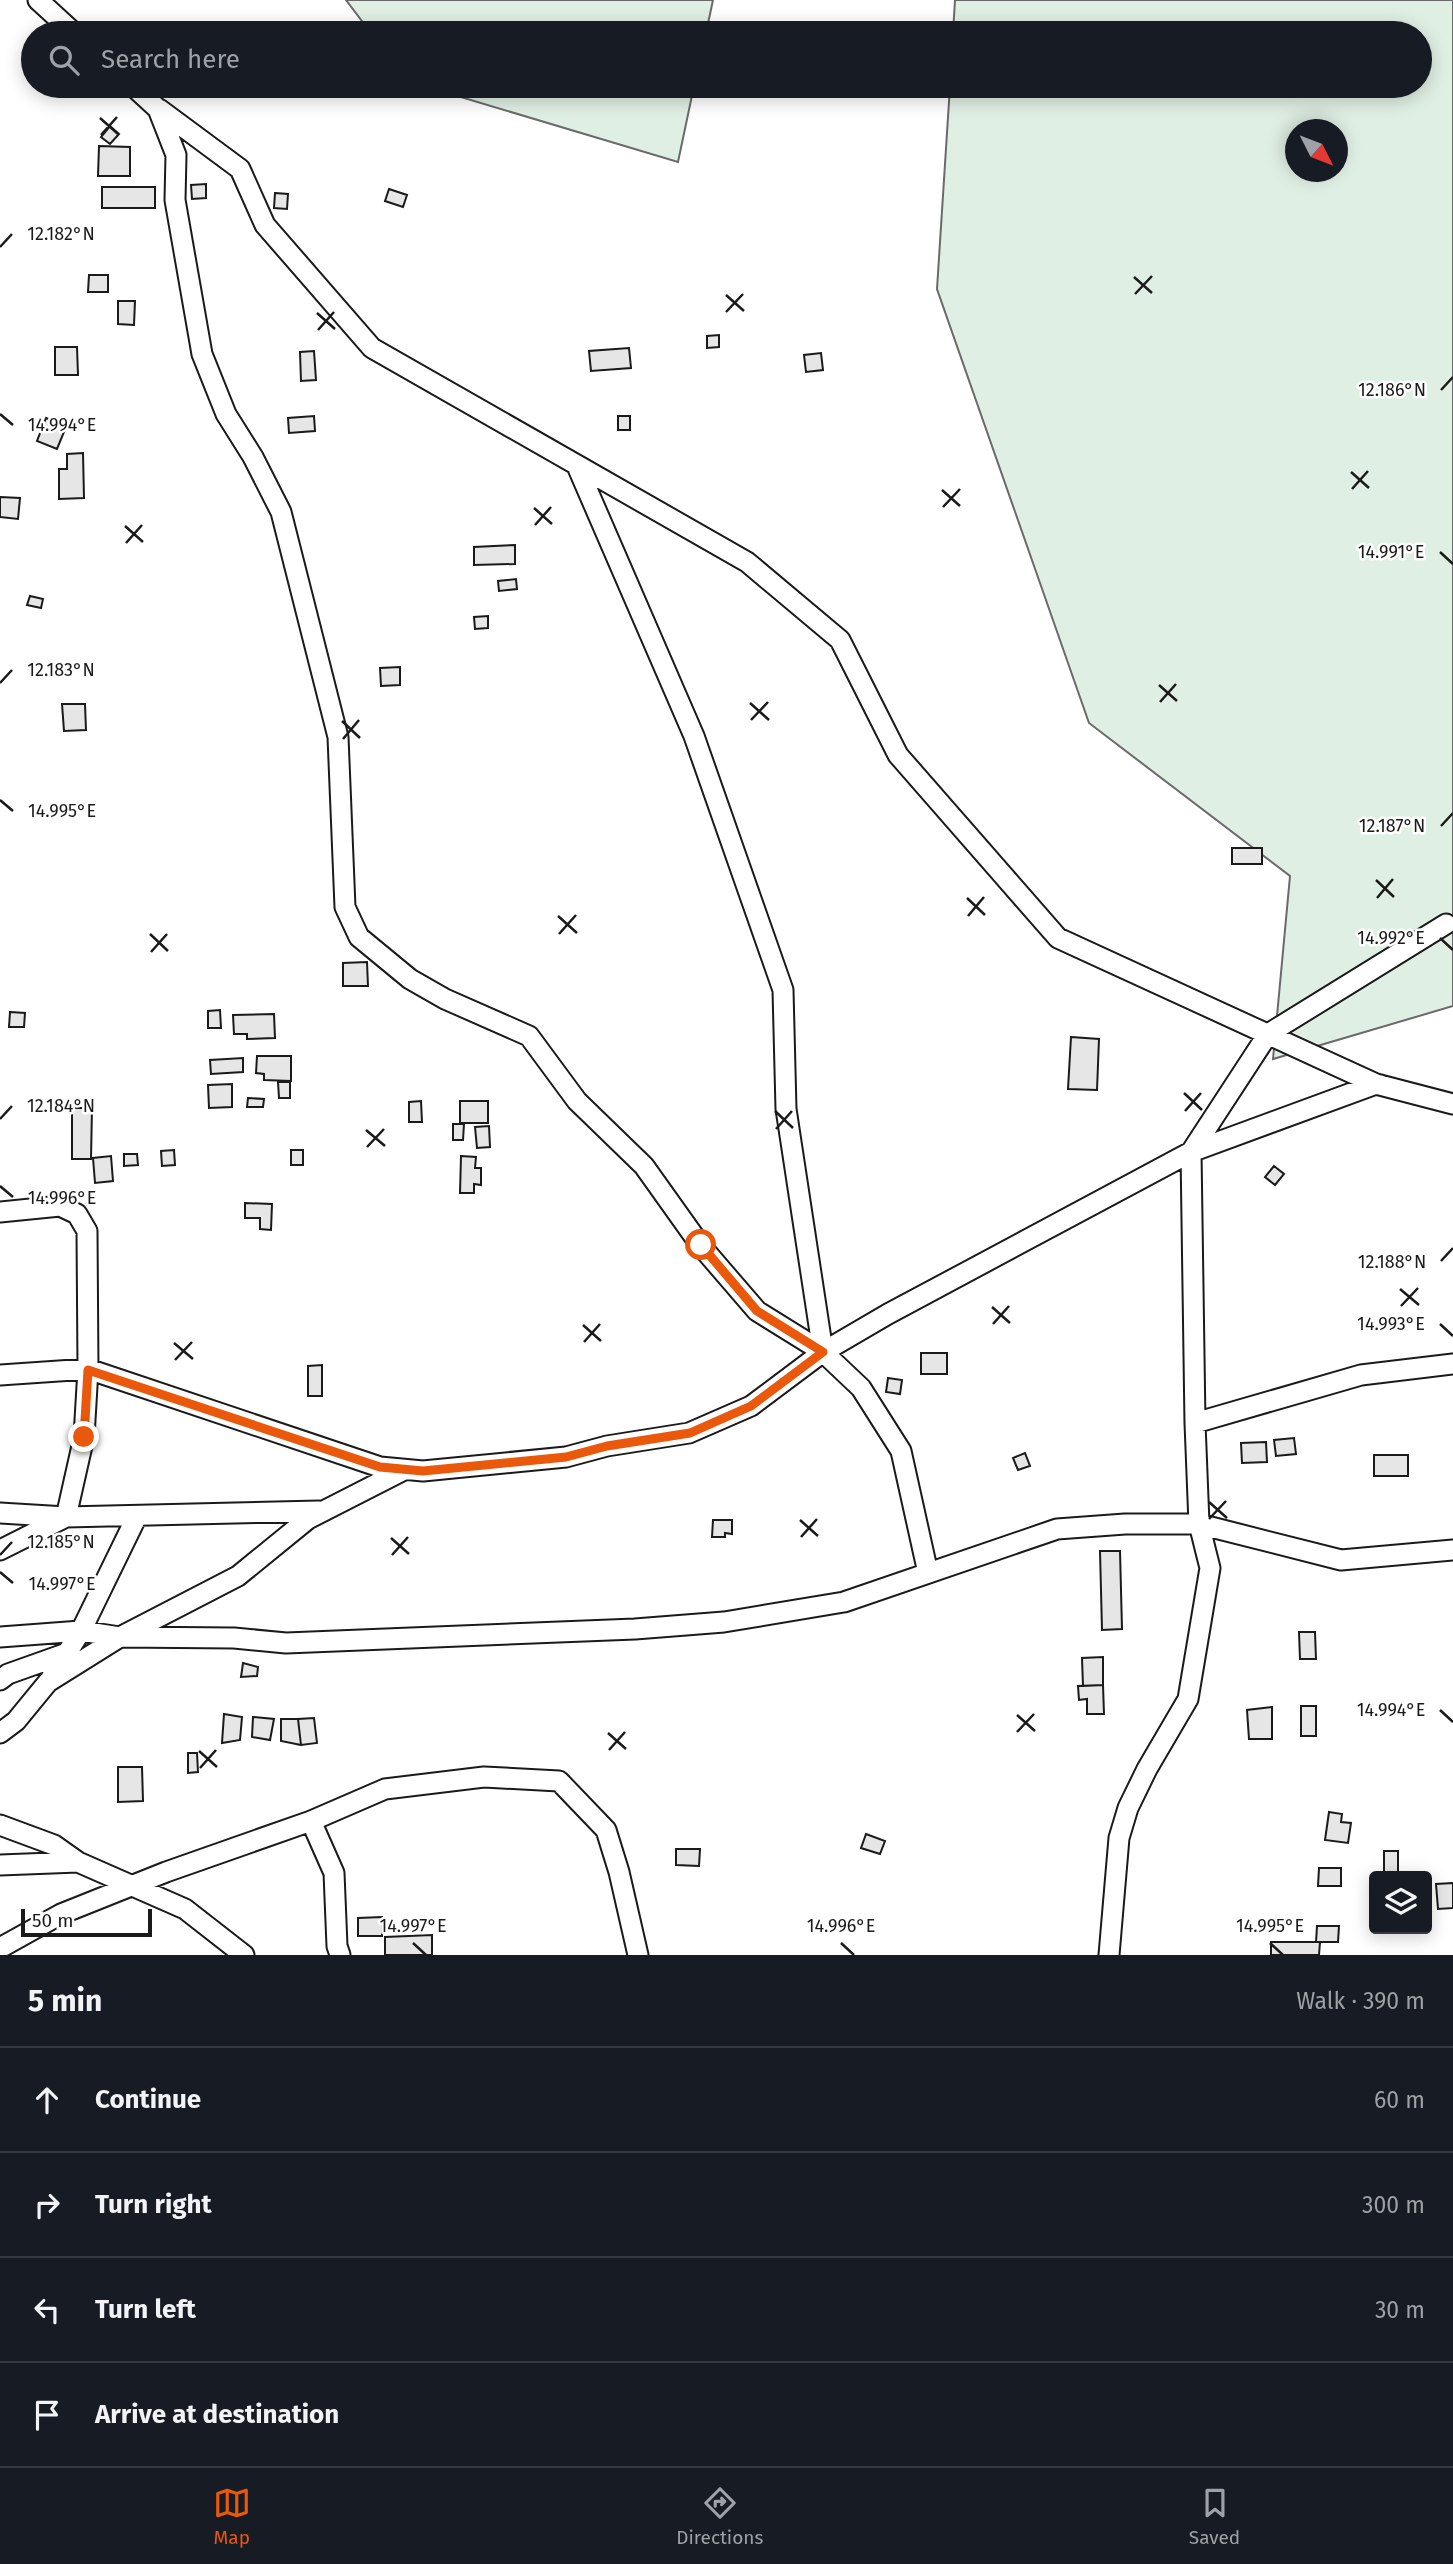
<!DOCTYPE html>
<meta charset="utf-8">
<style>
:root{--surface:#171b24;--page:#20242c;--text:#f1f3f6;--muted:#9ea1a6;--line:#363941;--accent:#ea580c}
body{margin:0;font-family:"Fira Sans",sans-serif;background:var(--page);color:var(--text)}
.controls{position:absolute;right:21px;bottom:21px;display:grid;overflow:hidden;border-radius:7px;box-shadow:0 4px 18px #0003}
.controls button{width:63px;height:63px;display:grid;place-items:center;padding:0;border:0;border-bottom:2px solid var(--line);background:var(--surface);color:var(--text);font:35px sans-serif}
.compass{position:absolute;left:1285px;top:119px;width:63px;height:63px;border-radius:50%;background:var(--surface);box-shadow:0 4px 18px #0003;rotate:132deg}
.scale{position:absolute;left:21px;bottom:18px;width:131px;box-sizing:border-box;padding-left:7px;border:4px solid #1a1a1a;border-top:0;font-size:19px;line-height:24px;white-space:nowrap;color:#1a1a1a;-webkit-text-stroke:5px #fff;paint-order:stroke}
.stop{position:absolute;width:21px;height:21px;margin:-16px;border:5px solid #ea580c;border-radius:50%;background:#fff}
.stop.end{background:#ea580c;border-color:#fff;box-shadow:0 2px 7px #0008}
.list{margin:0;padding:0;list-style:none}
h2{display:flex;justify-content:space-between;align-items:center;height:91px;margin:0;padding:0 28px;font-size:30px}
h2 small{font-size:23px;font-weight:400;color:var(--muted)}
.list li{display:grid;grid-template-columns:46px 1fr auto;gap:21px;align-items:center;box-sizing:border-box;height:105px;padding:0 28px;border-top:2px solid var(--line)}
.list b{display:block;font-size:26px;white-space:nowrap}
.list em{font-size:23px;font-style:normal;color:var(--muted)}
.icon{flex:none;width:38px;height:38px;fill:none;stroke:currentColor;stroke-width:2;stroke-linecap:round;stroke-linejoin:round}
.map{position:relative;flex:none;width:1453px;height:1955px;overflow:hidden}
.search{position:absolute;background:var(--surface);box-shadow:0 4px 18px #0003;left:21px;right:21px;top:21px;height:77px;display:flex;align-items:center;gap:18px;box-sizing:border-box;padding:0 24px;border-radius:38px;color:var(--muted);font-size:26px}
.sheet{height:511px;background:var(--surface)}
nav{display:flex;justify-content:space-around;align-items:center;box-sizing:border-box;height:98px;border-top:2px solid var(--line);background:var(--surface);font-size:19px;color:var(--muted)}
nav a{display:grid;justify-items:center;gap:4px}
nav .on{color:var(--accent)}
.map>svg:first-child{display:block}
</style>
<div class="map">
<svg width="1453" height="1955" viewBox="0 0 1453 1955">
<rect width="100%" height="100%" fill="#fff"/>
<path fill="#e0efe3" stroke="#6a6a6a" stroke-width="2" fill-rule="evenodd" d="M346,0H713L706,33H371Z
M955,0H1453V1006L1273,1059L1290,876L1089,723L937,289L950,86H1420V33H953ZM1296,130H1338V172H1296Z
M424,86H694L678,162Z"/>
<path fill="#e6e6e6" stroke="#1a1a1a" stroke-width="2" d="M110,126L119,134L110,144L101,137Z
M99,146L130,147V176H98Z
M206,184V198L192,199L191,185Z
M102,187H155V208H102Z
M389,189L407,195L403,207L385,201Z
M275,193L288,194L287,209L274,208Z
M89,275H108V292H88Z
M118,301H135L134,325L118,324Z
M719,335V347L707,348V336Z
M55,347H77L78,375H55Z
M629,348L631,368L591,371L589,351Z
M314,351L316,380L301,381L300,352Z
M821,353L823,370L806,372L804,355Z
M314,416L315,431L289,433L288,418Z
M618,416H630V430H618Z
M46,418L66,427L57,449L37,441Z
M83,453L84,498L59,499V469H67V454Z
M0,497L20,498L18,519L0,517Z
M515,545V564L474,565V547Z
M516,579L517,589L499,591L498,581Z
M30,596L43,599L41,608L27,605Z
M488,616V628L475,629L474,617Z
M400,667V685L381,686L380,668Z
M62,704H85L86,730L64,731Z
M1232,848H1262V864H1232Z
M367,962L368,986H343V963Z
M220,1010L221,1028H208V1011Z
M10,1012L25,1013L24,1027H9Z
M274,1014L275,1038L247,1039V1034H234L233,1015Z
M1071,1037L1099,1039L1097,1090L1068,1089Z
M257,1056H291V1081L264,1080V1074L256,1073Z
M243,1058V1072L211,1074L210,1060Z
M278,1082H290V1098H279Z
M232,1084V1107L209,1108L208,1085Z
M248,1098L264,1099L263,1107H247Z
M421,1101L422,1122H409V1102Z
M460,1101H488V1123H460Z
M72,1108H92L91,1159H72Z
M453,1124H464L463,1140H453Z
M489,1126L490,1147L477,1148L475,1127Z
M174,1150L175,1165L162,1166L161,1151Z
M291,1150H303V1165H291Z
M124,1154H137L138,1165L124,1166Z
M111,1156L113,1181L95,1183L93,1158Z
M461,1156L476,1157L475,1168H481V1185L474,1184V1193H460Z
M1274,1166L1284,1174L1275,1185L1265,1177Z
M245,1203L272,1204L271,1230L260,1229V1218H245Z
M921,1353H947V1374H921Z
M322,1365V1396H308V1366Z
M888,1378L902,1380L900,1394L886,1392Z
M1294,1438L1296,1454L1276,1456L1274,1440Z
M1266,1442L1267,1462L1242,1463L1241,1443Z
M1025,1453L1030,1466L1018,1470L1013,1458Z
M1374,1455H1408V1476H1374Z
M713,1520H732V1534L725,1533V1537H712Z
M1100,1551H1120L1122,1629L1102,1630Z
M1299,1632H1315L1316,1659H1300Z
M1103,1657V1685L1083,1686L1082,1658Z
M243,1663L258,1667L257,1676L241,1677Z
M1103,1685L1104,1714H1087V1699L1079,1700L1078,1686Z
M1301,1706H1316V1736H1301Z
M1272,1707V1739H1249L1247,1710Z
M224,1714L242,1717L240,1740L222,1743Z
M253,1717L274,1719L270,1740L252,1737Z
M314,1718L317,1743L301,1745L298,1719Z
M281,1719H298L301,1745L281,1741Z
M188,1753H197L198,1772L188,1773Z
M118,1767H142L143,1801L118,1802Z
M1329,1812L1342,1814L1341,1822L1351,1823L1348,1843L1325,1840Z
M866,1834L885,1841L880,1854L861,1848Z
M676,1849H700L699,1866L676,1865Z
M1384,1851H1398V1876H1384Z
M1319,1868H1341V1886H1318Z
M1453,1883V1908L1438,1909L1436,1884Z
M382,1917V1936H358V1918Z
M1317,1926H1339L1338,1942H1316Z
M432,1935V1955H385V1937Z
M1271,1942H1320L1319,1955H1271Z"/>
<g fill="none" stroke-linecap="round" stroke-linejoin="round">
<defs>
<path id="minor" d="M38,0L74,33
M133,86L158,109L176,155L175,200L202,354L226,414L253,457L281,512L338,737L345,907L359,937L410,979L445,999L529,1036L577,1101L644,1166L701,1246L757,1311L823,1352L861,1388L901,1451L928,1573
M159,109L240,169L265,225L372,348L747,562L840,640L898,755L1058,938L1376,1084L1453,1104
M577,466L694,736L783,990L786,1109L823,1352
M0,1212L60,1206L77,1214L87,1231L88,1369L84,1437L66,1517L0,1513
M0,1375L88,1369L380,1467L423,1471L566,1457L607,1446L689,1433L751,1406L823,1352L888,1314L1191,1152L1376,1084L1381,1085
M1195,1423L1361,1375L1453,1364
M0,1550L66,1517L319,1511
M0,1637L81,1631L120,1637L234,1638L286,1643L635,1629L724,1622L844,1602L1057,1529L1125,1524H1199L1341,1560L1453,1550
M51,1678L81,1631L137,1516
M0,1680L8,1674L67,1653
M0,1733L16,1721L48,1682L120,1637L238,1576L308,1519L402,1471
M311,1821L334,1873L337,1946L340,1955
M0,1825L54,1845L78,1862L185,1909L244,1955
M0,1865L78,1862
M0,1948L61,1914L166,1872L311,1821L385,1789L484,1777L559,1781L606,1830L619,1872L638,1955
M1109,1955L1119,1838L1128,1808L1147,1769L1188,1699L1210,1568L1199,1524L1195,1423L1191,1152L1268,1034L1446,924"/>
</defs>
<use href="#minor" stroke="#1a1a1a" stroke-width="23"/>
<use href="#minor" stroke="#fff" stroke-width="19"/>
</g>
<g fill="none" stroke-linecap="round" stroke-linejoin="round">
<path stroke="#ea580c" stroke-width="9" d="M84,1437L88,1370L380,1467L423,1471L566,1457L607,1446L690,1433L751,1406L823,1352L757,1311L701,1245"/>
</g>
<path fill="none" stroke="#1a1a1a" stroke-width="2.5" d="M100,118L118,134M101,135L117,117M0,247L12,234M1134,277L1152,293M1135,294L1152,276M726,295L744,311M726,312L743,294M317,313L335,329M318,330L334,312M1441,390L1453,377M0,414L13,425M1351,472L1369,488M1352,489L1368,471M942,490L960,506M943,507L960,489M534,508L552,524M535,525L551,507M125,526L143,542M126,543L142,525M1440,552L1453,564M0,683L12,670M1159,685L1177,701M1160,702L1176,684M750,703L769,720M751,720L768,702M342,721L360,738M343,739L359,720M0,800L13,811M1441,826L1453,813M1376,880L1394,897M967,898L985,915M1377,898L1393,879M558,916L577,933M968,916L984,897M150,934L168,951M559,934L576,915M1440,938L1453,950M151,952L167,934M1184,1093L1202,1110M775,1111L793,1128M1185,1111L1201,1093M0,1119L12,1106M776,1129L792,1111M366,1130L385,1146M367,1147L384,1129M0,1186L13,1197M1441,1261L1453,1248M1400,1289L1419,1305M1401,1306L1418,1288M992,1307L1010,1323M993,1324L1009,1306M1440,1324L1453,1336M583,1325L601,1341M584,1342L600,1324M174,1343L193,1359M175,1360L192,1342M1209,1502L1227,1518M1209,1519L1226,1501M800,1520L818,1536M801,1537L817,1519M391,1538L409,1554M0,1555L12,1542M392,1555L408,1537M0,1572L13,1583M1440,1710L1453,1722M1017,1715L1035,1731M1017,1732L1034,1714M608,1733L626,1749M609,1750L625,1732M199,1751L217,1767M200,1768L216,1750M413,1943L426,1955M841,1943L854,1955M1270,1943L1283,1955"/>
<g font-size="18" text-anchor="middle" fill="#1a1a1a" stroke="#fff" stroke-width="5" stroke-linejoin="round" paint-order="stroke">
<text x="61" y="240">12.182°N</text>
<text x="1392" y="396">12.186°N</text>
<text x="62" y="431">14.994°E</text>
<text x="1391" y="558">14.991°E</text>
<text x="61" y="676">12.183°N</text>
<text x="62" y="817">14.995°E</text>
<text x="1392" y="832">12.187°N</text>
<text x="1391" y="944">14.992°E</text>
<text x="61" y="1112">12.184°N</text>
<text x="62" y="1204">14.996°E</text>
<text x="1392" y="1268">12.188°N</text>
<text x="1391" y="1330">14.993°E</text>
<text x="61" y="1548">12.185°N</text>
<text x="62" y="1590">14.997°E</text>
<text x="1391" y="1716">14.994°E</text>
<text x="413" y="1932">14.997°E</text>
<text x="841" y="1932">14.996°E</text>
<text x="1270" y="1932">14.995°E</text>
</g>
</svg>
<div class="controls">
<button><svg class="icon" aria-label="layers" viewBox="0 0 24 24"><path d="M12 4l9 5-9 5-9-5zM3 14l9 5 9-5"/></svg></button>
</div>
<svg class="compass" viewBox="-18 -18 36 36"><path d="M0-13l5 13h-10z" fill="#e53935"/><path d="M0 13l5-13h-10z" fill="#9ea1a6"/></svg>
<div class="scale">50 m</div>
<div class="stop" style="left:701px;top:1245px"></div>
<div class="stop end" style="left:84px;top:1437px"></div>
<div class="search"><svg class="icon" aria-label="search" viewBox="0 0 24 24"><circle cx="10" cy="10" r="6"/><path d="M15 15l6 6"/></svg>Search here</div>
</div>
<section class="sheet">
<h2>5 min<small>Walk · 390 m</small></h2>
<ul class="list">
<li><svg class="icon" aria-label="ahead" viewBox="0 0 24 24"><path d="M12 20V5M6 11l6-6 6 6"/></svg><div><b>Continue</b></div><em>60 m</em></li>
<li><svg class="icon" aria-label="right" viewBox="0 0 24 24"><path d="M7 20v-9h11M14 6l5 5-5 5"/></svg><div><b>Turn right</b></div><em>300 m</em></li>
<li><svg class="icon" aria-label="left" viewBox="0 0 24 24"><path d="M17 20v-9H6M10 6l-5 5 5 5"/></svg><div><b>Turn left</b></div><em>30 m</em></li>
<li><svg class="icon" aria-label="arrive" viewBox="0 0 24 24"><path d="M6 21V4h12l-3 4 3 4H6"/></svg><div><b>Arrive at destination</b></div></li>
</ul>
</section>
<nav>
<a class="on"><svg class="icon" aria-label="map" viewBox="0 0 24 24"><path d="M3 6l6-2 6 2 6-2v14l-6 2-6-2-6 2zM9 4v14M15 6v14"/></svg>Map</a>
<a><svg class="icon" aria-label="directions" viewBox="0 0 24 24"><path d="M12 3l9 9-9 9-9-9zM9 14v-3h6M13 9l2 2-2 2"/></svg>Directions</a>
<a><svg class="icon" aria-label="saved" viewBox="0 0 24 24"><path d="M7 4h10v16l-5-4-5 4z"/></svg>Saved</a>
</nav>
